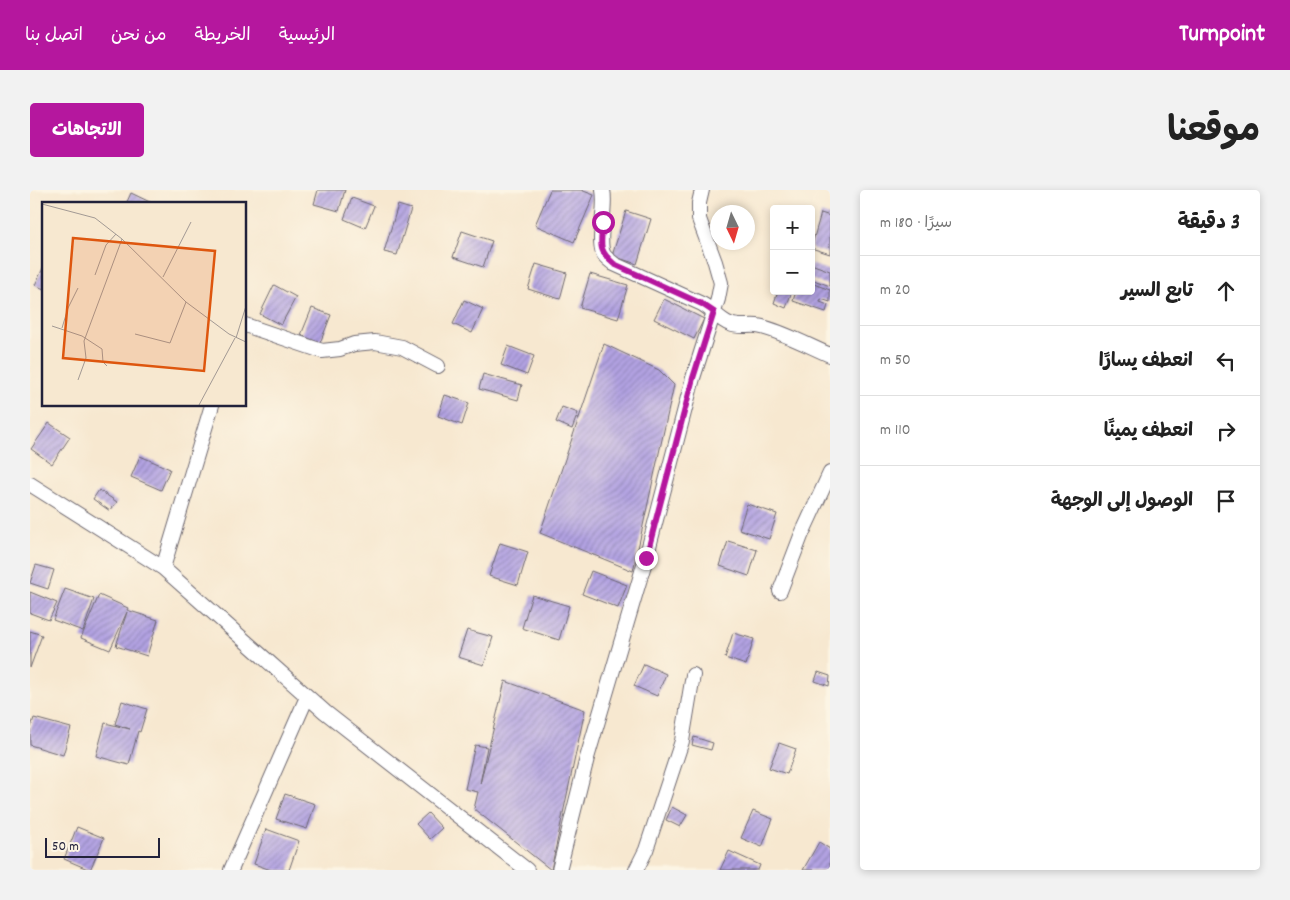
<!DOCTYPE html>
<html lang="ar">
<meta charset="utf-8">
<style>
:root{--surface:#fff;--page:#f2f2f2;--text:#222;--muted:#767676;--line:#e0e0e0;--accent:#b5179e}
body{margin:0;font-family:Dekko,"Playpen Sans Arabic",sans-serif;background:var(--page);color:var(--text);direction:rtl}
.controls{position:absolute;right:15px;top:15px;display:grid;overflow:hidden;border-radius:5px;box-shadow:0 2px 8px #0003}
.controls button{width:45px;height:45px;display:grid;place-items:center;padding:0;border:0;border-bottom:1px solid var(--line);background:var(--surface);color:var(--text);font:25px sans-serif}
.compass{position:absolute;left:680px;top:15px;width:45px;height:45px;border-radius:50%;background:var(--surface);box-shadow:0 2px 8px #0003;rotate:175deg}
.scale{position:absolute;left:15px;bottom:12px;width:115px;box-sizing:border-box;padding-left:5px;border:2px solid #22223b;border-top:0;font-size:14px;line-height:18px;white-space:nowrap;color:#22223b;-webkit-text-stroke:4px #fcf5e5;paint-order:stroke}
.stop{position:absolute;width:15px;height:15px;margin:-11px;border:4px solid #b5179e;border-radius:50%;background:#fff}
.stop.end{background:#b5179e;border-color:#fff;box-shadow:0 1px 5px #0008}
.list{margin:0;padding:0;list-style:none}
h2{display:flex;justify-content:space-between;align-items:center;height:65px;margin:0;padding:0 20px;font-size:21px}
h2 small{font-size:16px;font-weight:400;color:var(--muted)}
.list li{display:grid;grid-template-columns:32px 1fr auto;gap:15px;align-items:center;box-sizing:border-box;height:70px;padding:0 20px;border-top:1px solid var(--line)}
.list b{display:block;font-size:19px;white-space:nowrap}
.list em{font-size:16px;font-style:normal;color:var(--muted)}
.icon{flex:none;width:28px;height:28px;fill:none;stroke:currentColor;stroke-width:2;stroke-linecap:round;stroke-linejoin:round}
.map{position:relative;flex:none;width:800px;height:680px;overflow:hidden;direction:ltr;border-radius:5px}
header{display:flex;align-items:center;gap:30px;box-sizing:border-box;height:70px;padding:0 25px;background:var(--accent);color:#fff}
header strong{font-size:24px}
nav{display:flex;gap:28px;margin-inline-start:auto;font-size:18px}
.intro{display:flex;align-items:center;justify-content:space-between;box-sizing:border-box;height:120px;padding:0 30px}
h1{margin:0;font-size:35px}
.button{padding:12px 22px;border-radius:5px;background:var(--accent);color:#fff;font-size:18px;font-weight:700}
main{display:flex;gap:30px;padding:0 30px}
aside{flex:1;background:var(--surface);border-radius:5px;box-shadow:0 2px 8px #0003}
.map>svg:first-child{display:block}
</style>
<header>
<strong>Turnpoint</strong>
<nav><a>الرئيسية</a><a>الخريطة</a><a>من نحن</a><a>اتصل بنا</a></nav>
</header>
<div class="intro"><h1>موقعنا</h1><a class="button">الاتجاهات</a></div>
<main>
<aside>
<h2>3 دقيقة<small>سيرًا · 180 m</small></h2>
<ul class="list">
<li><svg class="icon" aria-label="ahead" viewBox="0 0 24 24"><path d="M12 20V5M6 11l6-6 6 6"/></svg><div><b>تابع السير</b></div><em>20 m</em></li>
<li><svg class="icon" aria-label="left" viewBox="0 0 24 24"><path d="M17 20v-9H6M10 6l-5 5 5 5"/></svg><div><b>انعطف يسارًا</b></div><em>50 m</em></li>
<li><svg class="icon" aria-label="right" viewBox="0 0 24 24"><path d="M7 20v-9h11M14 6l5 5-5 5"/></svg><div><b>انعطف يمينًا</b></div><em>110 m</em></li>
<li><svg class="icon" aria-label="arrive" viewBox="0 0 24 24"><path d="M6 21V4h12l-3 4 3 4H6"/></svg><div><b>الوصول إلى الوجهة</b></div></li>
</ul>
</aside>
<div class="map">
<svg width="800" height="680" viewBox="0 0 800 680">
<defs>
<pattern id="building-hatch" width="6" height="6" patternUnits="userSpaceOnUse" patternTransform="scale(1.25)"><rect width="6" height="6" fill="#b2a2e2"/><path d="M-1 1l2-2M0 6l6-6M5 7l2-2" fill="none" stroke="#9084b8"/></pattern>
</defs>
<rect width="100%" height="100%" fill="#fcf5e5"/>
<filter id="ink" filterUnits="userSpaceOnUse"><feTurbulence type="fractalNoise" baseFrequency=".02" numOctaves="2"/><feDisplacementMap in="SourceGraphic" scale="10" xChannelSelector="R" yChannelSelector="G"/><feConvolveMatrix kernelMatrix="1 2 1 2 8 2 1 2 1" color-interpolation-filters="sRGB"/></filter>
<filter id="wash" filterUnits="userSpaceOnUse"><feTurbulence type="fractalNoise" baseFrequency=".0096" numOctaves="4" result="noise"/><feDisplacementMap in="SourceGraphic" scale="20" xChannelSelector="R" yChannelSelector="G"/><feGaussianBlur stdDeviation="1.12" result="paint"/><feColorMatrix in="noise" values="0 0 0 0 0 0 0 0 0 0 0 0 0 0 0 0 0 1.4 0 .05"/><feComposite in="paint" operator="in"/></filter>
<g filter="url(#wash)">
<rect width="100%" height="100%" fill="#f7e8d0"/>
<g id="blocks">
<path fill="url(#building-hatch)" d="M288,0H315L309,21L284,14Z
M520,0H551L564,5L544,52L505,35Z
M101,3L124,14H96Z
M322,8L344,16L335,38L314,29Z
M368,15L381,19L367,65L354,62Z
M596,21L621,29L607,74L582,66Z
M791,23L800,26V64L781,58Z
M432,41L462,51L453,77L423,67Z
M506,74L537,83L530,109L498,99Z
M781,74L800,81V96L781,89Z
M14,76V99L5,95Z
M560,84L598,95L588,129L550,118Z
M781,93L800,100V112L791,109L790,112L798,115L796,122L763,111L766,101H781Z
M244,95L266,107L251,135L230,124Z
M748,101H762L756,118L744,113Z
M634,109L674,129L664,149L624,129Z
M434,110L453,119L442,143L423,134Z
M282,118L301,125L290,153L271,145Z
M574,154L629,180L644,195L603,381L510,343Z
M478,156L504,166L497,185L471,175Z
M453,184L492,195L488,210L449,199Z
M415,205L439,213L432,235L408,226Z
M532,217L548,223L542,239L526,232Z
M19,233L40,247L22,274L1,259Z
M110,266L140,279L131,300L101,287Z
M69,300L87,312L80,321L63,309Z
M717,314L747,324L739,349L709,339Z
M698,351L727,360L719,386L690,376Z
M470,353L498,362L488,395L459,386Z
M6,375L24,380L18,399L0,393Z
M561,381L597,395L588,418L552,404Z
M35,399L64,409L53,441L23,430Z
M0,402L27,413L19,430L0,423Z
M69,405L98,418L97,420L128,430L117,466L86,456L97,422L80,460L51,448Z
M502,405L539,416L529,450L492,438Z
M437,440L463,447L454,475L428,467Z
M0,441L12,445L0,478Z
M703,443L724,449L716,475L695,468Z
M614,474L636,484L627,506L604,496Z
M788,482L800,486L799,496L785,491Z
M475,491L555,520L521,680L444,619L448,602L435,599L445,555L457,557L450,594Z
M92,511L117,519L110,542L108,541L99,575L66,566L75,533L100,539L85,534Z
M4,528L41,538L33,565L0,555V540Z
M664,547L683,553L681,560L662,555Z
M749,553L766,559L757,584L739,578Z
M255,604L285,614L277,639L246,629Z
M642,617L657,625L650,637L636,630Z
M723,621L743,629L732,657L711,648Z
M398,623L412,638L400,649L386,634Z
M47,637L74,648L60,680L34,669Z
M236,639L269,651L259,680H241L224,674Z
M789,652L800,659V680H773Z
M699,661L730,675L728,680H690Z"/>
</g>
</g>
<g filter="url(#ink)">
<use href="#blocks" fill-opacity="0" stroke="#6d676f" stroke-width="1"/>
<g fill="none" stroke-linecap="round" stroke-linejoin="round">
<defs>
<path id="street" d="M573,0C577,19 567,47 573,63C575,68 581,71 584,74L672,114C682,119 689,130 700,134C709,138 718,135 727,136C747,139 781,157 800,165
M215,135L292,161L310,159L324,154L345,152L372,157L408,176
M0,294L133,378L295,522L497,680
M133,378L182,215
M750,401L771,346L800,283
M201,680L277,507
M529,680L557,568L616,368L663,188L688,109L691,93L685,72L669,29V13L672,0
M606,680L616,660L652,551L663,485"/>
</defs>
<use href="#street" stroke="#6d676f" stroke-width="16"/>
<use href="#street" stroke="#fff" stroke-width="14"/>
</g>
</g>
<g fill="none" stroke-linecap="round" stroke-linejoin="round" filter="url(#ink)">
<path stroke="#b5179e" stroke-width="6" d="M573,32C571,54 567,59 584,74L672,114L684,122L663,188L616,368"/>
</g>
<g transform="translate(12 12)">
<rect width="204" height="204" fill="#f7e8d0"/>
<path fill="none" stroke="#a29994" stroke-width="1" d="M0,2L53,16L80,37L144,100L187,132L204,140M53,73L64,43L74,32M121,75L149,20M10,124L40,134L60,147L61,160L65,164M20,126L26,106L36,86M93,132L128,141L144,100M194,136L204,104M36,178L44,156L42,139L80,37M157,203L193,136"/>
<path fill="#de560e" fill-opacity="0.15" stroke="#de560e" stroke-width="2.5" d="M31,36L173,49L162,169L21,156Z"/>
<rect width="204" height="204" fill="none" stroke="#22223b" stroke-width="2.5"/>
</g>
</svg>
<div class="controls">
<button>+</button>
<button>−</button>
</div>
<svg class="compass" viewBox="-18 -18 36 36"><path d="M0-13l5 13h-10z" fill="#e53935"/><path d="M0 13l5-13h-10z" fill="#767676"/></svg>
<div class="scale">50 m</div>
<div class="stop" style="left:573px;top:32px"></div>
<div class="stop end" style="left:616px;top:368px"></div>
</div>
</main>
